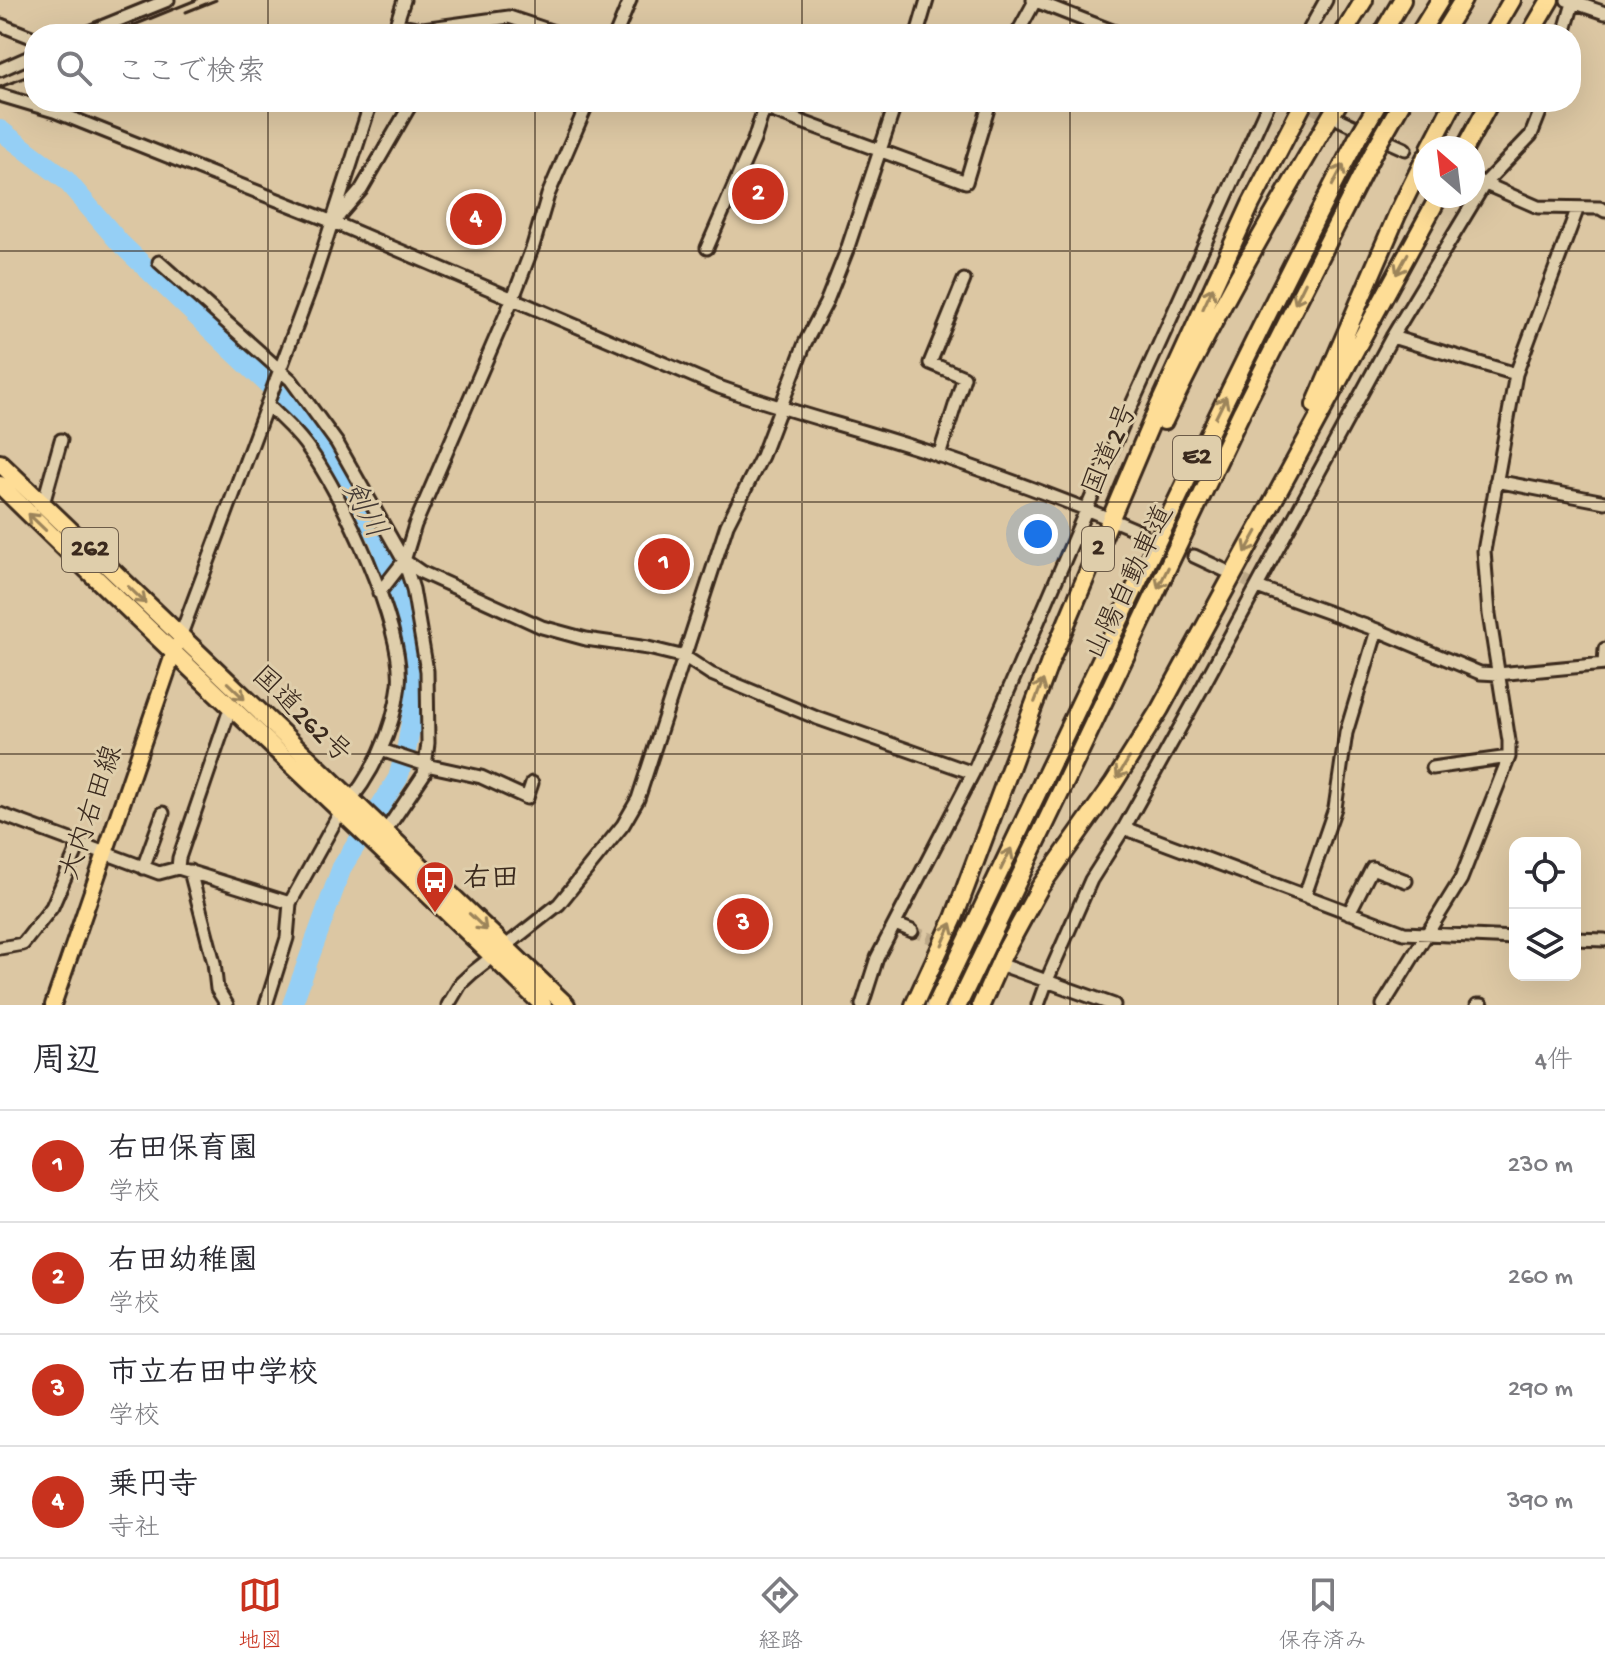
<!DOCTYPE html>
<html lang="ja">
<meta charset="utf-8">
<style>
:root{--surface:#fff;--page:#f2f2f3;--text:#2b2b33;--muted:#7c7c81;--line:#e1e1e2;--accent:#c8321e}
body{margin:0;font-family:"Gochi Hand","Klee One",sans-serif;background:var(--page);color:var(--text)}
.controls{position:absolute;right:24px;bottom:24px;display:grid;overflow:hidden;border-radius:16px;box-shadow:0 8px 32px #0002}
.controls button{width:72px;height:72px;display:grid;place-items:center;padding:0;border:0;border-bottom:2px solid var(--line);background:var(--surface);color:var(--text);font:40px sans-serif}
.compass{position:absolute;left:1413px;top:136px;width:72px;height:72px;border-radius:50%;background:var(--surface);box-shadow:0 8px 32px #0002;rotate:332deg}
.you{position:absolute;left:1038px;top:534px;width:28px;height:28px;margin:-20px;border:6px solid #fff;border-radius:50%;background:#1a73e8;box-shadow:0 0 0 12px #1a73e833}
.badge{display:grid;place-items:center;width:52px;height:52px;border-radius:50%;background:var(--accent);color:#fff;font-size:26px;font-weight:700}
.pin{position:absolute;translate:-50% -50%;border:4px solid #fff;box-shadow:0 2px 8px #0006}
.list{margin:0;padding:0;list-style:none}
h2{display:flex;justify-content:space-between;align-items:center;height:104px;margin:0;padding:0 32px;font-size:34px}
h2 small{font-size:26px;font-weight:400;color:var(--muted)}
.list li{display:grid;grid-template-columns:52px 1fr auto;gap:24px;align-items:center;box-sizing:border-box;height:112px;padding:0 32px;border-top:2px solid var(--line)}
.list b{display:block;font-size:30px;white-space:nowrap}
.list p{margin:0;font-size:26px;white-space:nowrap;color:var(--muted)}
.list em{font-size:26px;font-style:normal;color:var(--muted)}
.icon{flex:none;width:44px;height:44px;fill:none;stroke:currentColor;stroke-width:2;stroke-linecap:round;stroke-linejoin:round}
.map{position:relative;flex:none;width:1605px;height:1005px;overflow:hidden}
.search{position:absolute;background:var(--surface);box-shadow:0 8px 32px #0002;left:24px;right:24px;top:24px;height:88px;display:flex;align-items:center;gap:20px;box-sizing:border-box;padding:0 28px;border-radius:32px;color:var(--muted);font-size:30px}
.sheet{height:552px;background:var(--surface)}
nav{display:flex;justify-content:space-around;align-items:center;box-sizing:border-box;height:112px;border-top:2px solid var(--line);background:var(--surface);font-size:22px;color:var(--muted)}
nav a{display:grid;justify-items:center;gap:4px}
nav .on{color:var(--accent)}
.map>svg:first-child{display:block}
</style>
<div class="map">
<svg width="1605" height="1005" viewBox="0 0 1605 1005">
<rect width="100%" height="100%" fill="#dcc7a3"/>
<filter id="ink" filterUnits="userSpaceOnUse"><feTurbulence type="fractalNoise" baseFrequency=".0125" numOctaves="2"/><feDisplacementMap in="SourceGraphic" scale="16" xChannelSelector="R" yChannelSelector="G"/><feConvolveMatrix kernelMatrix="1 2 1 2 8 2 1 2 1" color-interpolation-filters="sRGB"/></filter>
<g filter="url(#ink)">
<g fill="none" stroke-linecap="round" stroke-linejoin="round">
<path stroke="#95cff5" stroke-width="20" d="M0,130L66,180L120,243L295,410L322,440L380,540L402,610L415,698L407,746L398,778L342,867L292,1005"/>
<path stroke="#bca888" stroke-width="11" stroke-dasharray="11 5.5" stroke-linecap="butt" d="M1298,102L1334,118
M1141,532L1194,556
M1229,573L1257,587
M912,931L1002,965"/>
<defs>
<path id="minor" d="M1033,0L1120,34
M1567,0L1605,13
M396,24L423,29L509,17L560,34
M1,25L34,38
M84,34L168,0
M393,34L404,0
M616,34L630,0
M917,34L927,0
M1017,34L1035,1
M1307,34L1326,0
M1564,34L1573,3L1578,0
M0,70L34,55
M0,95L54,111L333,222L719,387C792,413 867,431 941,456C1008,479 1076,504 1141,532
M748,102L966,182L990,102
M1340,120L1405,149
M1474,179L1538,207L1600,208L1605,211
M336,219L361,190L412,102
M707,248L754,140L764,108
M159,262L291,380L337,443L404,561L413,589L427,671L428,743L424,774L385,832
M1392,337L1516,374
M939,456L964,377L930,363L964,280
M1496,481L1605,502
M43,504L61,440
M1194,556L1224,570
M405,561L421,572L542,627L586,639L648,648L685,657L711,674L817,718L973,773
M1257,587L1377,630L1480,673L1498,674L1605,664
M379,593L404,561L415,525L513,298L533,246L548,195L588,102
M180,637L312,284L371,102
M1604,664L1605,649
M381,750L426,765L481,777L527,798L532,783
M1432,768L1509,757
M0,814L159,873L178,868L290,903
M1124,828L1404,933L1515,938
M143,868L163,813
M178,868L179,858L230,709
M190,871L214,963L217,989L227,1005
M1305,895L1335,808L1346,733L1377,630
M1349,913L1372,868L1406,881
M895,924L912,931
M1575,939L1605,940
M0,948L23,944L52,907L79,845
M1002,965L1114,1005
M266,1005L287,938L290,903L341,811C372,778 394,730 399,685C405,628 340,489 305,444C294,429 279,417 267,404
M448,1005L461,983L473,972L559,904L623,825L638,799L727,525L762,456L805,343L826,303L847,250L896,102
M862,1005L877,958L973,773L1127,415L1269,102
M1038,1005L1047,980L1091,880L1124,828L1202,688L1392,337L1485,183L1531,135L1544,102
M1383,1005L1461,879L1509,757V741L1489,614L1484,551L1516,374L1577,210
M1477,1005H1482"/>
<path id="major" d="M53,1005L176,646"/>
<path id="highway" d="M1343,34L1364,0
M1382,34L1402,0
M1419,34L1440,0
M1442,34L1463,0
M1492,34L1512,0
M1530,34L1550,0
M1430,148L1454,102
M1465,148L1490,102
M1315,405L1397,215L1425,158
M1164,421C1216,311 1277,207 1339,102
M0,463L566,1005
M0,485C179,661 364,830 543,1005
M1043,781C1146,566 1246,350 1357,139
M1062,789L1242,411L1375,149
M914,1005L954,918L1050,662L1155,414L1251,204L1304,102
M981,1005L1004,953L1040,887L1113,784L1160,709L1439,196"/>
</defs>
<use href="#minor" stroke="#3b2a1e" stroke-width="17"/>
<use href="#major" stroke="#3b2a1e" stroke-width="20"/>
<use href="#highway" stroke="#3b2a1e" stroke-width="22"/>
<use href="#minor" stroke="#dfceab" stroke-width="11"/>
<use href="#major" stroke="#fedd96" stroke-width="14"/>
<use href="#highway" stroke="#fedd96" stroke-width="16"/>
<path stroke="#3b2a1e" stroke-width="3" d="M186,12L216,0
M112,34L196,0
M0,87L34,74"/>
<defs>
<path id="highway-bridge" d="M1357,139L1379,102
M1375,149L1402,102
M936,1005L1043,781
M958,1005L1062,789"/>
</defs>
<use href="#highway-bridge" stroke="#3b2a1e" stroke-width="22" stroke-linecap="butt"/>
<use href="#highway-bridge" stroke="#fedd96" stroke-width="16"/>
</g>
<defs><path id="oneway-shaft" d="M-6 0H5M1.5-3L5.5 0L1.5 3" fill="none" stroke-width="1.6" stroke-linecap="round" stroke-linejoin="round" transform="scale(2)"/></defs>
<g stroke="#9c845a">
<use href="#oneway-shaft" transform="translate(1338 175) rotate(-62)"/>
<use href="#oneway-shaft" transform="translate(1402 264) rotate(119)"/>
<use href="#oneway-shaft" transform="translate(1300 293) rotate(116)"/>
<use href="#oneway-shaft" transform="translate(1208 298) rotate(-65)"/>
<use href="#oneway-shaft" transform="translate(1221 407) rotate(-64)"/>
<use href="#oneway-shaft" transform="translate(37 522) rotate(-136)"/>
<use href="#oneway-shaft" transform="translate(1251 542) rotate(119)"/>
<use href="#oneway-shaft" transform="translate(1163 578) rotate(116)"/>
<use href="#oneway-shaft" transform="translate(137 595) rotate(44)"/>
<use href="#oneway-shaft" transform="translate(236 691) rotate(44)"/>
<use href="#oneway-shaft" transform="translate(1039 691) rotate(-69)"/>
<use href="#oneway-shaft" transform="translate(1123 768) rotate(122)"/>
<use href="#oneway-shaft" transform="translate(1006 859) rotate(-64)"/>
<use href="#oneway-shaft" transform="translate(478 922) rotate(44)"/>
<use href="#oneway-shaft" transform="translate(947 934) rotate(-66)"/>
</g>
</g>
<path fill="none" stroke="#3b2a1e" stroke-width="2" stroke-opacity="0.55" d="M268,0V34M535,0V34M802,0V34M1070,0V34M1338,0V34M268,102V1005M535,102V1005M802,102V1005M1070,102V1005M1338,102V1005M0,251H1605M0,502H1605M0,754H1605"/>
<defs>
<symbol id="bus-pin" viewBox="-11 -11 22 30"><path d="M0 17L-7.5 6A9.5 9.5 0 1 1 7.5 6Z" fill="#c8321e" stroke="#dfceab"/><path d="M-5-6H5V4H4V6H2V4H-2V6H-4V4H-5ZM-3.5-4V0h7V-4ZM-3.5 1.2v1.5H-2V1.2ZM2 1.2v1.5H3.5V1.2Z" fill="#fff"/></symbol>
</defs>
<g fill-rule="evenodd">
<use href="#bus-pin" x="413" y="858" width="44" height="60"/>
</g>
<g text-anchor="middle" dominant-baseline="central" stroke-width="6" stroke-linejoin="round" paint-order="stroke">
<g fill="#dfceab" stroke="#6c5b48" stroke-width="2">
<rect x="1173" y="436" width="48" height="44" rx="6"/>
<rect x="1082" y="527" width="32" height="44" rx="6"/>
<rect x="62" y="528" width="56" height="44" rx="6"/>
</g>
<g font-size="26" font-weight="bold" fill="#3b2a1e">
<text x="1197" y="458">E2</text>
<text x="1098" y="549">2</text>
<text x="90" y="550">262</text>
</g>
<g font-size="28" fill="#3b2a1e" stroke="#dfceab">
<text transform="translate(1112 450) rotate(-67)">国道2号</text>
<text transform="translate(1131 583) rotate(-64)">山陽自動車道</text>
<text transform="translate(300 716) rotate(44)">国道262号</text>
<text transform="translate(93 813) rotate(-71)">大内右田線</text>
</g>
<g font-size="28" font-weight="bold" fill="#3b2a1e" stroke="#dfceab" text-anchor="start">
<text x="463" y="880">右田</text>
</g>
<g font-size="30" font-style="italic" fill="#443a34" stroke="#dfceab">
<text transform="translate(362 511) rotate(62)">剣川</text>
</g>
</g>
</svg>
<div class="controls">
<button><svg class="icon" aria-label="locate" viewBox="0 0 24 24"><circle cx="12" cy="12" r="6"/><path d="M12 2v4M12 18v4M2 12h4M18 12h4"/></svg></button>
<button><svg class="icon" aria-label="layers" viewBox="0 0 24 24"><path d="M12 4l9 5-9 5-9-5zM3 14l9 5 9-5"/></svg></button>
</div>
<svg class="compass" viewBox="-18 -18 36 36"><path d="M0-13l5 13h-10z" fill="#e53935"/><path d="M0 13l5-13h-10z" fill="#7c7c81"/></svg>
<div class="you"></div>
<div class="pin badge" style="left:664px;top:564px">1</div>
<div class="pin badge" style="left:758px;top:194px">2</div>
<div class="pin badge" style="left:743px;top:924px">3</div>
<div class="pin badge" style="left:476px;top:219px">4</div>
<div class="search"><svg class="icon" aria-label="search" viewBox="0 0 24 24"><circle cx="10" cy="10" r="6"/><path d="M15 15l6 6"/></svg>ここで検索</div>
</div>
<section class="sheet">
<h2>周辺<small>4件</small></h2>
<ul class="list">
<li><span class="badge">1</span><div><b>右田保育園</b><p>学校</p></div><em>230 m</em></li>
<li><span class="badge">2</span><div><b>右田幼稚園</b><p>学校</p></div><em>260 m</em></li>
<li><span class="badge">3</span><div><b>市立右田中学校</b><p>学校</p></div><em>290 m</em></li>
<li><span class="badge">4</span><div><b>乗円寺</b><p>寺社</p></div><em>390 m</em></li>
</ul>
</section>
<nav>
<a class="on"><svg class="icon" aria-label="map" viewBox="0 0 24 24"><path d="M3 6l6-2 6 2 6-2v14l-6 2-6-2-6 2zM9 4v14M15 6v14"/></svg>地図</a>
<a><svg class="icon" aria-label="directions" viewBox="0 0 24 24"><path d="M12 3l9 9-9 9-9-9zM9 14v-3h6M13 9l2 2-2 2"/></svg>経路</a>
<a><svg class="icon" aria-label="saved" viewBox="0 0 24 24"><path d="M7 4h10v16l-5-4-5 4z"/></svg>保存済み</a>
</nav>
